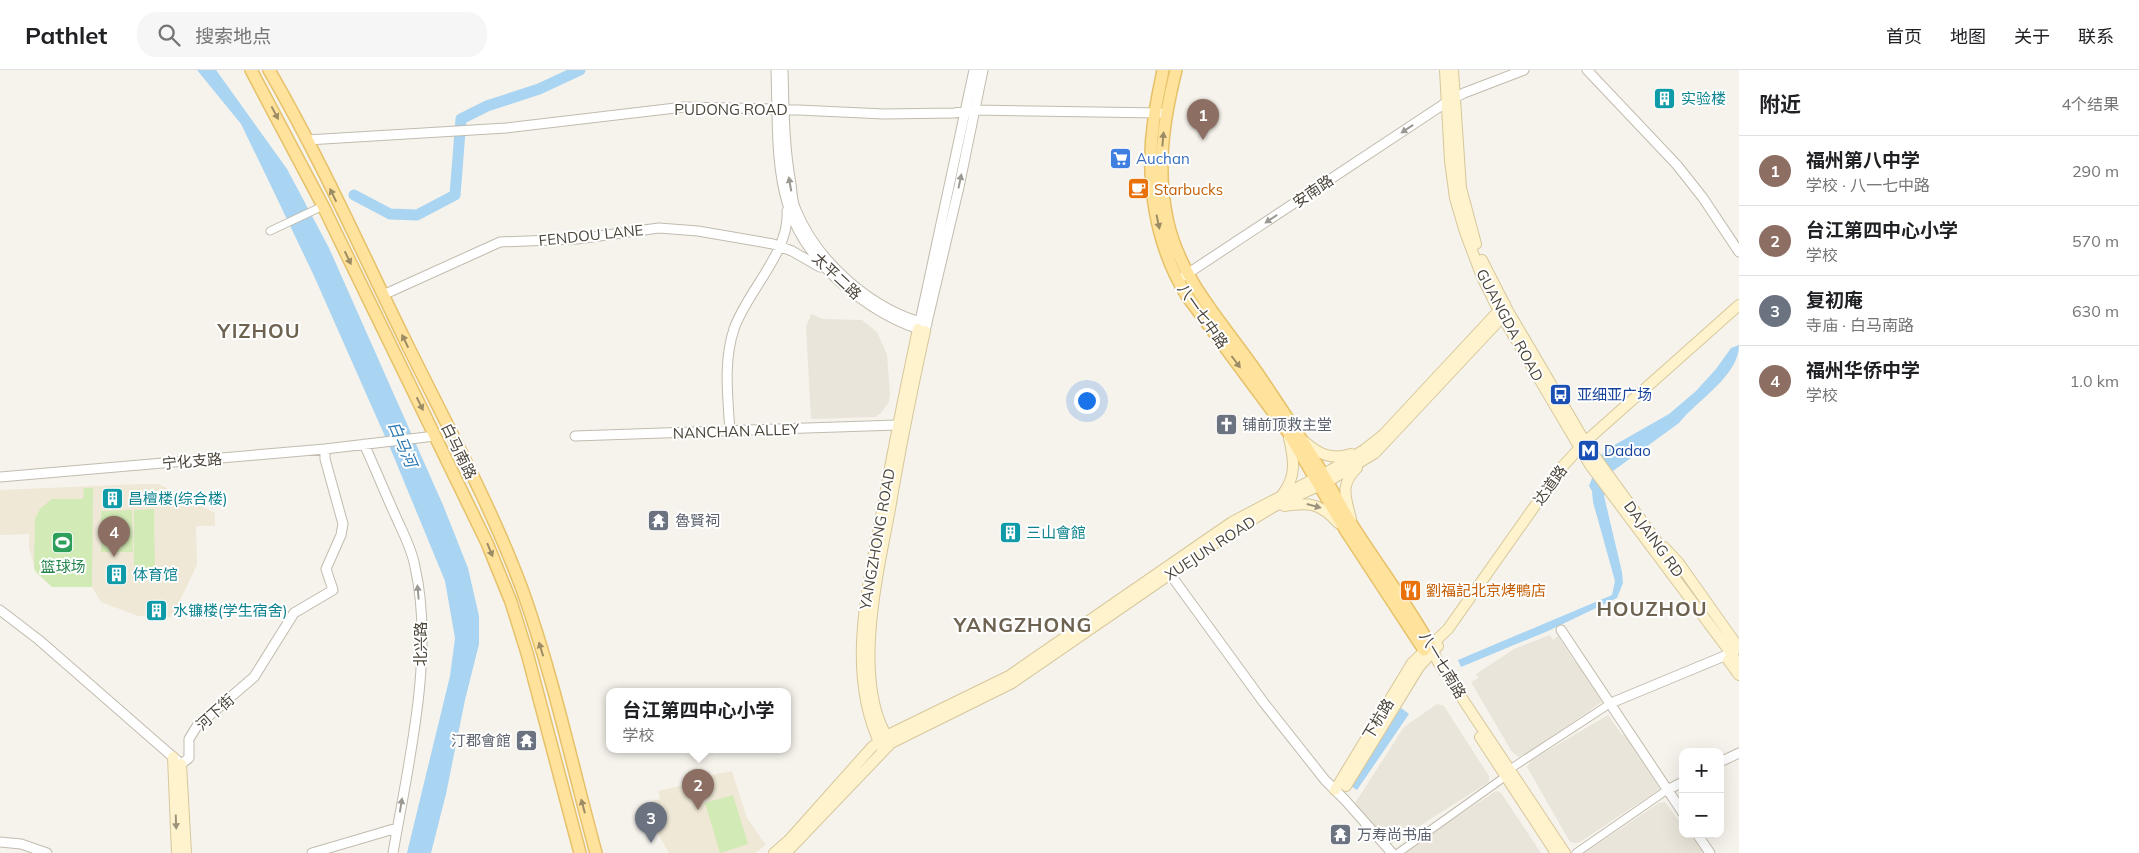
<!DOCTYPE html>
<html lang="zh">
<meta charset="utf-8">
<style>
:root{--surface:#fff;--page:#f6f6f6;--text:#202124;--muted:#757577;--line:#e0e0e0;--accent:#2563eb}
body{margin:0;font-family:Mulish,"Noto Sans SC",sans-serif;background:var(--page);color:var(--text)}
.controls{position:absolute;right:15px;bottom:15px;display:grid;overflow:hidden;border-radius:10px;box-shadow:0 5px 20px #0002}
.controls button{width:45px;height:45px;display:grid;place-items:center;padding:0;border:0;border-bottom:1px solid var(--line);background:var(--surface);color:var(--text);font:25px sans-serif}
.you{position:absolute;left:1086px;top:330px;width:18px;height:18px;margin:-12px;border:4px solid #fff;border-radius:50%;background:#1a73e8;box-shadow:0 0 0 8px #1a73e833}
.badge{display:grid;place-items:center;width:32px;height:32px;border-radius:50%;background:var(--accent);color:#fff;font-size:16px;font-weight:700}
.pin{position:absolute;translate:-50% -41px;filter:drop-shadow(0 1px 2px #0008)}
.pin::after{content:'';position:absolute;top:26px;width:18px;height:15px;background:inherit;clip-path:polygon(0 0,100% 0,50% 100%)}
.popup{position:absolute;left:606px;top:618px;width:185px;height:65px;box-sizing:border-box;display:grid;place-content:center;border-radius:10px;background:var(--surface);filter:drop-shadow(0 1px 4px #0005);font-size:16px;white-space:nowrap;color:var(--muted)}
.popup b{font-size:19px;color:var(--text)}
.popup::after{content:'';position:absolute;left:50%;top:100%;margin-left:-10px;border:10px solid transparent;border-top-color:var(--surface)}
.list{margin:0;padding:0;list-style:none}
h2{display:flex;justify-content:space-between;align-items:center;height:65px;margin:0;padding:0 20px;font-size:21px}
h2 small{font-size:16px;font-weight:400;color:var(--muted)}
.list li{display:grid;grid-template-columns:32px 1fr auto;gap:15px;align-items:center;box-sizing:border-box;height:70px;padding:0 20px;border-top:1px solid var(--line)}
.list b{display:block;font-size:19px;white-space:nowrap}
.list p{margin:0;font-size:16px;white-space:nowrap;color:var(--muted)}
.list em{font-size:16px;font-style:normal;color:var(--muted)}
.icon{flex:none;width:28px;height:28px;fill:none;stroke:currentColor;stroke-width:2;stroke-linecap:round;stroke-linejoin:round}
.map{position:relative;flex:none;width:1739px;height:783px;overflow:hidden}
header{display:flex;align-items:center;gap:30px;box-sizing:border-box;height:70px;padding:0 25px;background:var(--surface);border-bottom:1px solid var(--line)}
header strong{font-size:24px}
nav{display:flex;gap:28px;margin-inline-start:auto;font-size:18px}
.search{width:350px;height:45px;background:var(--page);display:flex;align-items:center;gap:12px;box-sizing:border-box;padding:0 18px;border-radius:20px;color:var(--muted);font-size:19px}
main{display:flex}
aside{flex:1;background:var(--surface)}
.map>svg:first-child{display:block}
</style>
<header>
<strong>Pathlet</strong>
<div class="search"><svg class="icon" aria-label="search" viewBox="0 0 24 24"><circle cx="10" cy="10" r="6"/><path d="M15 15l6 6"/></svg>搜索地点</div>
<nav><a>首页</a><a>地图</a><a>关于</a><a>联系</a></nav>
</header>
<main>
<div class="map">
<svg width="1739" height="783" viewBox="0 0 1739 783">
<rect width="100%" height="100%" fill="#f6f3ec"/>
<path fill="#eae5da" d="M811,244L823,249L862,250L877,262L887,284L890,324L889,332L881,343L875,347L811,349L806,257Z
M1550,565L1553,570L1558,566L1574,591L1576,590L1602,632L1528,683L1519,687L1512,682L1471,612L1478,608L1476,604L1514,579Z
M1437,634L1444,636L1489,706V712L1388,776L1355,733L1404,657Z
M1608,645L1622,665L1624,664L1660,719L1580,772L1574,773L1570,772L1527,697L1530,691Z
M1496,721L1501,723L1541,783H1407L1406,780Z
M1665,732L1678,750L1681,749L1683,751V764H1691L1703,783H1584L1659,733Z"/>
<path fill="#efe8d6" d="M140,414H159L215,443V456H196L197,495L172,547L138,546L101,532L92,517H52L36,502L29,478V464L0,465V420Z
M732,701L747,748L766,775L755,783H669L657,762L650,732L660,729L658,721L693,713V709Z"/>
<path fill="#d2eab5" d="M84,418H93L92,517H52L36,502L34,498L35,449L40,439L52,429H83Z
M154,439L155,502H134V440Z
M132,440L133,482H101V441Z
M733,725L748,774L720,783L705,733Z"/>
<path fill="#a9d4f2" d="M197,0H216L287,99L329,178L443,435L468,498L479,546V574L465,630L446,724L431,783H407L450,606L455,568L445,511L391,380L314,206L273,120L241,54Z
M1739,275C1739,306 1697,330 1679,353L1613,401L1604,426L1622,502L1623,513L1617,528L1548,561L1461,597L1458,590L1612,525L1615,511L1593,432L1592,421L1589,416L1601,385L1611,377L1669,344L1696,321L1716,299L1731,278Z
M1401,638L1409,644L1357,720L1351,716Z"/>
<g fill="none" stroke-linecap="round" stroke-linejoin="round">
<path stroke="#a9d4f2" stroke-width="11" d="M354,125L390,144L417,145L455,125L461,49L487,36L539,19L580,0"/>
<defs>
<path id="minor" d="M270,161L323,136
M1510,699L1611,633
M1398,783L1506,706
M1576,783L1667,720"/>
<path id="tertiary" d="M776,0C779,94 770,158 852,222C875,240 897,253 925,261L959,117L983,0
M783,0C784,38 784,76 791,114C792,122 792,132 796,140C818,193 872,240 927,254
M1587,0L1677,95L1703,128L1739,182
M307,70L506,58L684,37L777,39L884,44L954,43L975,40L1160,43
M1184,206L1447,32L1464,23L1524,0
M383,225L500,172L577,169L659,158L698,161L773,174L792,181L820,197
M919,256L974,0
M730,362C728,328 723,292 734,259C747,221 790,182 787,141
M575,366L897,355
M364,374C375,398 385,423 396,447C403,463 412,479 415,497C435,584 408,695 393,783
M0,407L325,379L435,366
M1170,504L1264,633L1325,710L1345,730L1392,783
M0,540L39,570L173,687L181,694L189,688V669L197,656L254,607L294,543L333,520L326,499L341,465L343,454L325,389V379
M1561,560L1683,743
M1611,633L1734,582
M1720,692L1739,683
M1667,720L1683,712
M1697,764L1710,783
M0,772L21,774L47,783
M312,783L397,758"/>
<path id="secondary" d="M1445,0L1450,91L1455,128L1465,162L1482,207L1499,241L1590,395L1739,594
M1453,0L1461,118L1476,174
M1482,190L1508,241L1588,377L1666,484
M1305,372C1320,385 1332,390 1351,384
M1282,425C1297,406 1294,390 1289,368
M1284,436C1309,432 1320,433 1338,453
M1351,449C1346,428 1339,415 1357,398
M1664,477L1678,492L1739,578
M1431,577L1438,592L1565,783
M1728,590L1739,605
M1480,667L1556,783
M889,670C851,612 878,503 890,439C900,379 912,320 925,261
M881,676C845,603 868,517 882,441C893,380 905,320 918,259
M173,687L177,783
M181,694L186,783
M1346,716L1419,597L1438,576
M1335,720L1412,593L1448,559L1563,396L1585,372L1739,235
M774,783L789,770L872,677L886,666L1009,606L1232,452L1331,400L1364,380L1383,365L1505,234
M786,783L891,673L1012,613L1227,465L1273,437L1327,412L1375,383L1508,241"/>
<path id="primary" d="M251,0L323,136L487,473L511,532L527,583L580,783
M269,0C319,86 360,178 404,268C444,350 490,433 522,519C553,605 572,695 596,783
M1163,0C1160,16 1156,33 1154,49C1145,108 1155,175 1187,226L1288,362L1346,461L1424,580
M1176,0C1163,52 1156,100 1168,153C1183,215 1226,256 1260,307C1282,340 1304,372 1324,406C1334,423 1343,441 1354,458C1379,497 1407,534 1430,575"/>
</defs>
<use href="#minor" stroke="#c2bbae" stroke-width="9"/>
<use href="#tertiary" stroke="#c2bbae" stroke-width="11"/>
<use href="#secondary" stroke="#d6c79b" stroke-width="12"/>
<use href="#primary" stroke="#e6c16a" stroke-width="14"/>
<use href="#minor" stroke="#fff" stroke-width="7"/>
<use href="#tertiary" stroke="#fff" stroke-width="9"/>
<use href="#secondary" stroke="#fff3cd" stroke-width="10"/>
<use href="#primary" stroke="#ffe39c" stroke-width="11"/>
</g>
<defs><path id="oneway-solid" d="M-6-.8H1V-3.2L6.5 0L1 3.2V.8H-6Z" transform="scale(1.25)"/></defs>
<g fill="#9c8c66">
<use href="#oneway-solid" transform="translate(275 43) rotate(62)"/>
<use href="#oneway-solid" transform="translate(1163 69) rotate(-85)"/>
<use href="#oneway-solid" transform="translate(333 125) rotate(-116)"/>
<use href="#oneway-solid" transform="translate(1158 152) rotate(78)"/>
<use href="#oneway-solid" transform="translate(348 188) rotate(64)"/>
<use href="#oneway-solid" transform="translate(405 271) rotate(-116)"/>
<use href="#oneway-solid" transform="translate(1236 292) rotate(53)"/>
<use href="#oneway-solid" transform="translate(420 334) rotate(64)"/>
<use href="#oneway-solid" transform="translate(490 480) rotate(68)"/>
<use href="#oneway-solid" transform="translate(541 579) rotate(-107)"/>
<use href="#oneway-solid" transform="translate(583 736) rotate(-105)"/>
</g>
<g fill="#9c9892">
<use href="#oneway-solid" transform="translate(1407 59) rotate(146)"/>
<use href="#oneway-solid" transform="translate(960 111) rotate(-78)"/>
<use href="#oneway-solid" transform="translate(790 114) rotate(-100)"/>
<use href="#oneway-solid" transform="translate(1271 149) rotate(146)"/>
<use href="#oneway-solid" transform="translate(418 522) rotate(-95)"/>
<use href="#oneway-solid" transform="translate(401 735) rotate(-81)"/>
</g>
<g fill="#9c937c">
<use href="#oneway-solid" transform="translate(1314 436) rotate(15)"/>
<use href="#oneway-solid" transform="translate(176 752) rotate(88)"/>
</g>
<defs>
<symbol id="building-square" viewBox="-11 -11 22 22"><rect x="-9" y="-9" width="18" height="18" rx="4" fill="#0f9aa8" stroke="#fff"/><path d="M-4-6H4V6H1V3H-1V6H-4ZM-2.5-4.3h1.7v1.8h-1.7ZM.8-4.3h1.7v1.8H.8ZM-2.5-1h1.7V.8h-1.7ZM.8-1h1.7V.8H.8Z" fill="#fff"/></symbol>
<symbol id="supermarket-square" viewBox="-11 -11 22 22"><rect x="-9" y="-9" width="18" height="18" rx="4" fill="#3f7fe0" stroke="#fff"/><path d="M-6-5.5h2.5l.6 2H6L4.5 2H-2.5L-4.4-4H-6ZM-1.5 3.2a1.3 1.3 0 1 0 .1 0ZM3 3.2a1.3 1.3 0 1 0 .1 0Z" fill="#fff"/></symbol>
<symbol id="cafe-square" viewBox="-11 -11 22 22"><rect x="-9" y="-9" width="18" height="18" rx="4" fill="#e8710a" stroke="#fff"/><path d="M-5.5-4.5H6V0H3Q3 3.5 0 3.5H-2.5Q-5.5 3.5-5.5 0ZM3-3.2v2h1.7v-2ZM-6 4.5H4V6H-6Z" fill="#fff"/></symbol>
<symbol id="bus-square" viewBox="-11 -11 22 22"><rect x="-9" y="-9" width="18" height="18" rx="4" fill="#1a4fb4" stroke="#fff"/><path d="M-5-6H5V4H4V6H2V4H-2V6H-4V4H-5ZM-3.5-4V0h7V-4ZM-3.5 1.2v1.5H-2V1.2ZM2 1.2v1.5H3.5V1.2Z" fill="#fff"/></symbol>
<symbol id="church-square" viewBox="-11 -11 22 22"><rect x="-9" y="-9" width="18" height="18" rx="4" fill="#6b7280" stroke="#fff"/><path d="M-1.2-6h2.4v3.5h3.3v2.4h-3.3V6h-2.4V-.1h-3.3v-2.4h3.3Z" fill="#fff"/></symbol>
<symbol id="metro-square" viewBox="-11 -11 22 22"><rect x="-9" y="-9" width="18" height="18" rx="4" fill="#1a4fb4" stroke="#fff"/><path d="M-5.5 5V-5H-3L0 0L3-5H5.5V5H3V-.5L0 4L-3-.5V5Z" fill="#fff"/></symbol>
<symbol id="temple-square" viewBox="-11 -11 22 22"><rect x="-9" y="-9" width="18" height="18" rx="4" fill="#6b7280" stroke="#fff"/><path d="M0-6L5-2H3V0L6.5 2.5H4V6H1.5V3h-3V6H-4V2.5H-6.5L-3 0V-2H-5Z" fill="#fff"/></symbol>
<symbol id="stadium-square" viewBox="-11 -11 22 22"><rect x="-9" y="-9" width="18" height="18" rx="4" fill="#2e9e5b" stroke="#fff"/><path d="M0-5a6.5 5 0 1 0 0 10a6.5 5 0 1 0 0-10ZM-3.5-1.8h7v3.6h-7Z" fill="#fff"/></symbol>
<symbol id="restaurant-square" viewBox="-11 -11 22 22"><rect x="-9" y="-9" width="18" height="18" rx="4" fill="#e8710a" stroke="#fff"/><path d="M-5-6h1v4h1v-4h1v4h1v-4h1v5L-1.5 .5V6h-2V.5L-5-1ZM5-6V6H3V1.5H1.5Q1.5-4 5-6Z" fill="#fff"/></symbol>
</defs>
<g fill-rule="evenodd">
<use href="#building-square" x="1652" y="16" width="25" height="25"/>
<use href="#supermarket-square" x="1108" y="76" width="25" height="25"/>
<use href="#cafe-square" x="1126" y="106" width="25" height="25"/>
<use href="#bus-square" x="1548" y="312" width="25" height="25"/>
<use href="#church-square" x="1214" y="342" width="25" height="25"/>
<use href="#metro-square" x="1576" y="368" width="25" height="25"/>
<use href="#building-square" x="100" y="416" width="25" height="25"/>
<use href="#temple-square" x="646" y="438" width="25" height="25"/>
<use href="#building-square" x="998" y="450" width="25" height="25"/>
<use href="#stadium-square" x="50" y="460" width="25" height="25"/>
<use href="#building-square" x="104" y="492" width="25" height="25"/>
<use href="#restaurant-square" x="1398" y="508" width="25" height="25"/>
<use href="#building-square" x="144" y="528" width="25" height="25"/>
<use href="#temple-square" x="514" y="658" width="25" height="25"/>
<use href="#temple-square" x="1328" y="752" width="25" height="25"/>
</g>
<g text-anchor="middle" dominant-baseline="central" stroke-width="4" stroke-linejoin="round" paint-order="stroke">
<g font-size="15" fill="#0d838f" stroke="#fff" text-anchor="start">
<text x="1681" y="28">实验楼</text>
<text x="128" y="428">昌檀楼(综合楼)</text>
<text x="1026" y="462">三山會館</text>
<text x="133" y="504">体育馆</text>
<text x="173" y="540">水镰楼(学生宿舍)</text>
</g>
<g font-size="15" fill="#4b4439" stroke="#fff">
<text x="731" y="39">PUDONG ROAD</text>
<text transform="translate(1313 121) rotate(-34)">安南路</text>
<text transform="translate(591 165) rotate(-6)">FENDOU LANE</text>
<text transform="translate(837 206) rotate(43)">太平二路</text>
<text transform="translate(1203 246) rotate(55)">八一七中路</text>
<text transform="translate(1510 255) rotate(62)">GUANGDA ROAD</text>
<text transform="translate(736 361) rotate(-2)">NANCHAN ALLEY</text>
<text transform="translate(459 381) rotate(64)">白马南路</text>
<text transform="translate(192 391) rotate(-5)">宁化支路</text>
<text transform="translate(1550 415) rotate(-54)">达道路</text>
<text transform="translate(877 469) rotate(-80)">YANGZHONG ROAD</text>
<text transform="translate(1654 469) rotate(54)">DAJAING RD</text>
<text transform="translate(1210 478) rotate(-33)">XUEJUN ROAD</text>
<text transform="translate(420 574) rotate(-90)">北兴路</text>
<text transform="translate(1443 595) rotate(59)">八一七南路</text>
<text transform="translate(215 642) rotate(-42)">河下街</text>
<text transform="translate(1378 649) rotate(-59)">下杭路</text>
</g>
<g font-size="15" fill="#366cbe" stroke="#fff" text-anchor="start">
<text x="1136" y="88">Auchan</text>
</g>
<g font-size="15" fill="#c56008" stroke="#fff" text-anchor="start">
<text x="1154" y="119">Starbucks</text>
<text x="1426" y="520">劉福記北京烤鴨店</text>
</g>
<g font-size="15" fill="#164399" stroke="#fff" text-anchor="start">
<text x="1577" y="324">亚细亚广场</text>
<text x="1604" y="380">Dadao</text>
</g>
<g font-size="15" fill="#5b616d" stroke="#fff" text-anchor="start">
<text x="1242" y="354">铺前顶救主堂</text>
<text x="675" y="450">魯賢祠</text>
<text x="511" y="670" text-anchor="end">汀郡會館</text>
<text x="1357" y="764">万寿尚书庙</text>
</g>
<g font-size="15" fill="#27864d" stroke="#fff">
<text x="63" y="496">篮球场</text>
</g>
<g font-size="16" font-style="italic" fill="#2e7ab2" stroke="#fff">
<text transform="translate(403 374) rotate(67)">白马河</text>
</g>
<g font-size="20" font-weight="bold" letter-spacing="1" fill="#6e6250" stroke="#fff">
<text x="259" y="260">YIZHOU</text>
<text x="1652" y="538">HOUZHOU</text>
<text x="1023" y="554">YANGZHONG</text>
</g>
</g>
</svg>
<div class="controls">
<button>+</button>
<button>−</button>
</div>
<div class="you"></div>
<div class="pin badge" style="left:1203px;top:70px;background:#8d6e63">1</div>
<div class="pin badge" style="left:698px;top:740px;background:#8d6e63">2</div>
<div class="popup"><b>台江第四中心小学</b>学校</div>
<div class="pin badge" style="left:651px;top:773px;background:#6b7280">3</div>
<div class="pin badge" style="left:114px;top:487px;background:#8d6e63">4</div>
</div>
<aside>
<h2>附近<small>4个结果</small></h2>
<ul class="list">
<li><span class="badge" style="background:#8d6e63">1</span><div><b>福州第八中学</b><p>学校 · 八一七中路</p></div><em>290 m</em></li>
<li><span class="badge" style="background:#8d6e63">2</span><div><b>台江第四中心小学</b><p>学校</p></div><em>570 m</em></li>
<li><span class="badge" style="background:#6b7280">3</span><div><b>复初庵</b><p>寺庙 · 白马南路</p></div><em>630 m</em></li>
<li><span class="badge" style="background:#8d6e63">4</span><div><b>福州华侨中学</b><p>学校</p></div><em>1.0 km</em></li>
</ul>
</aside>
</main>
